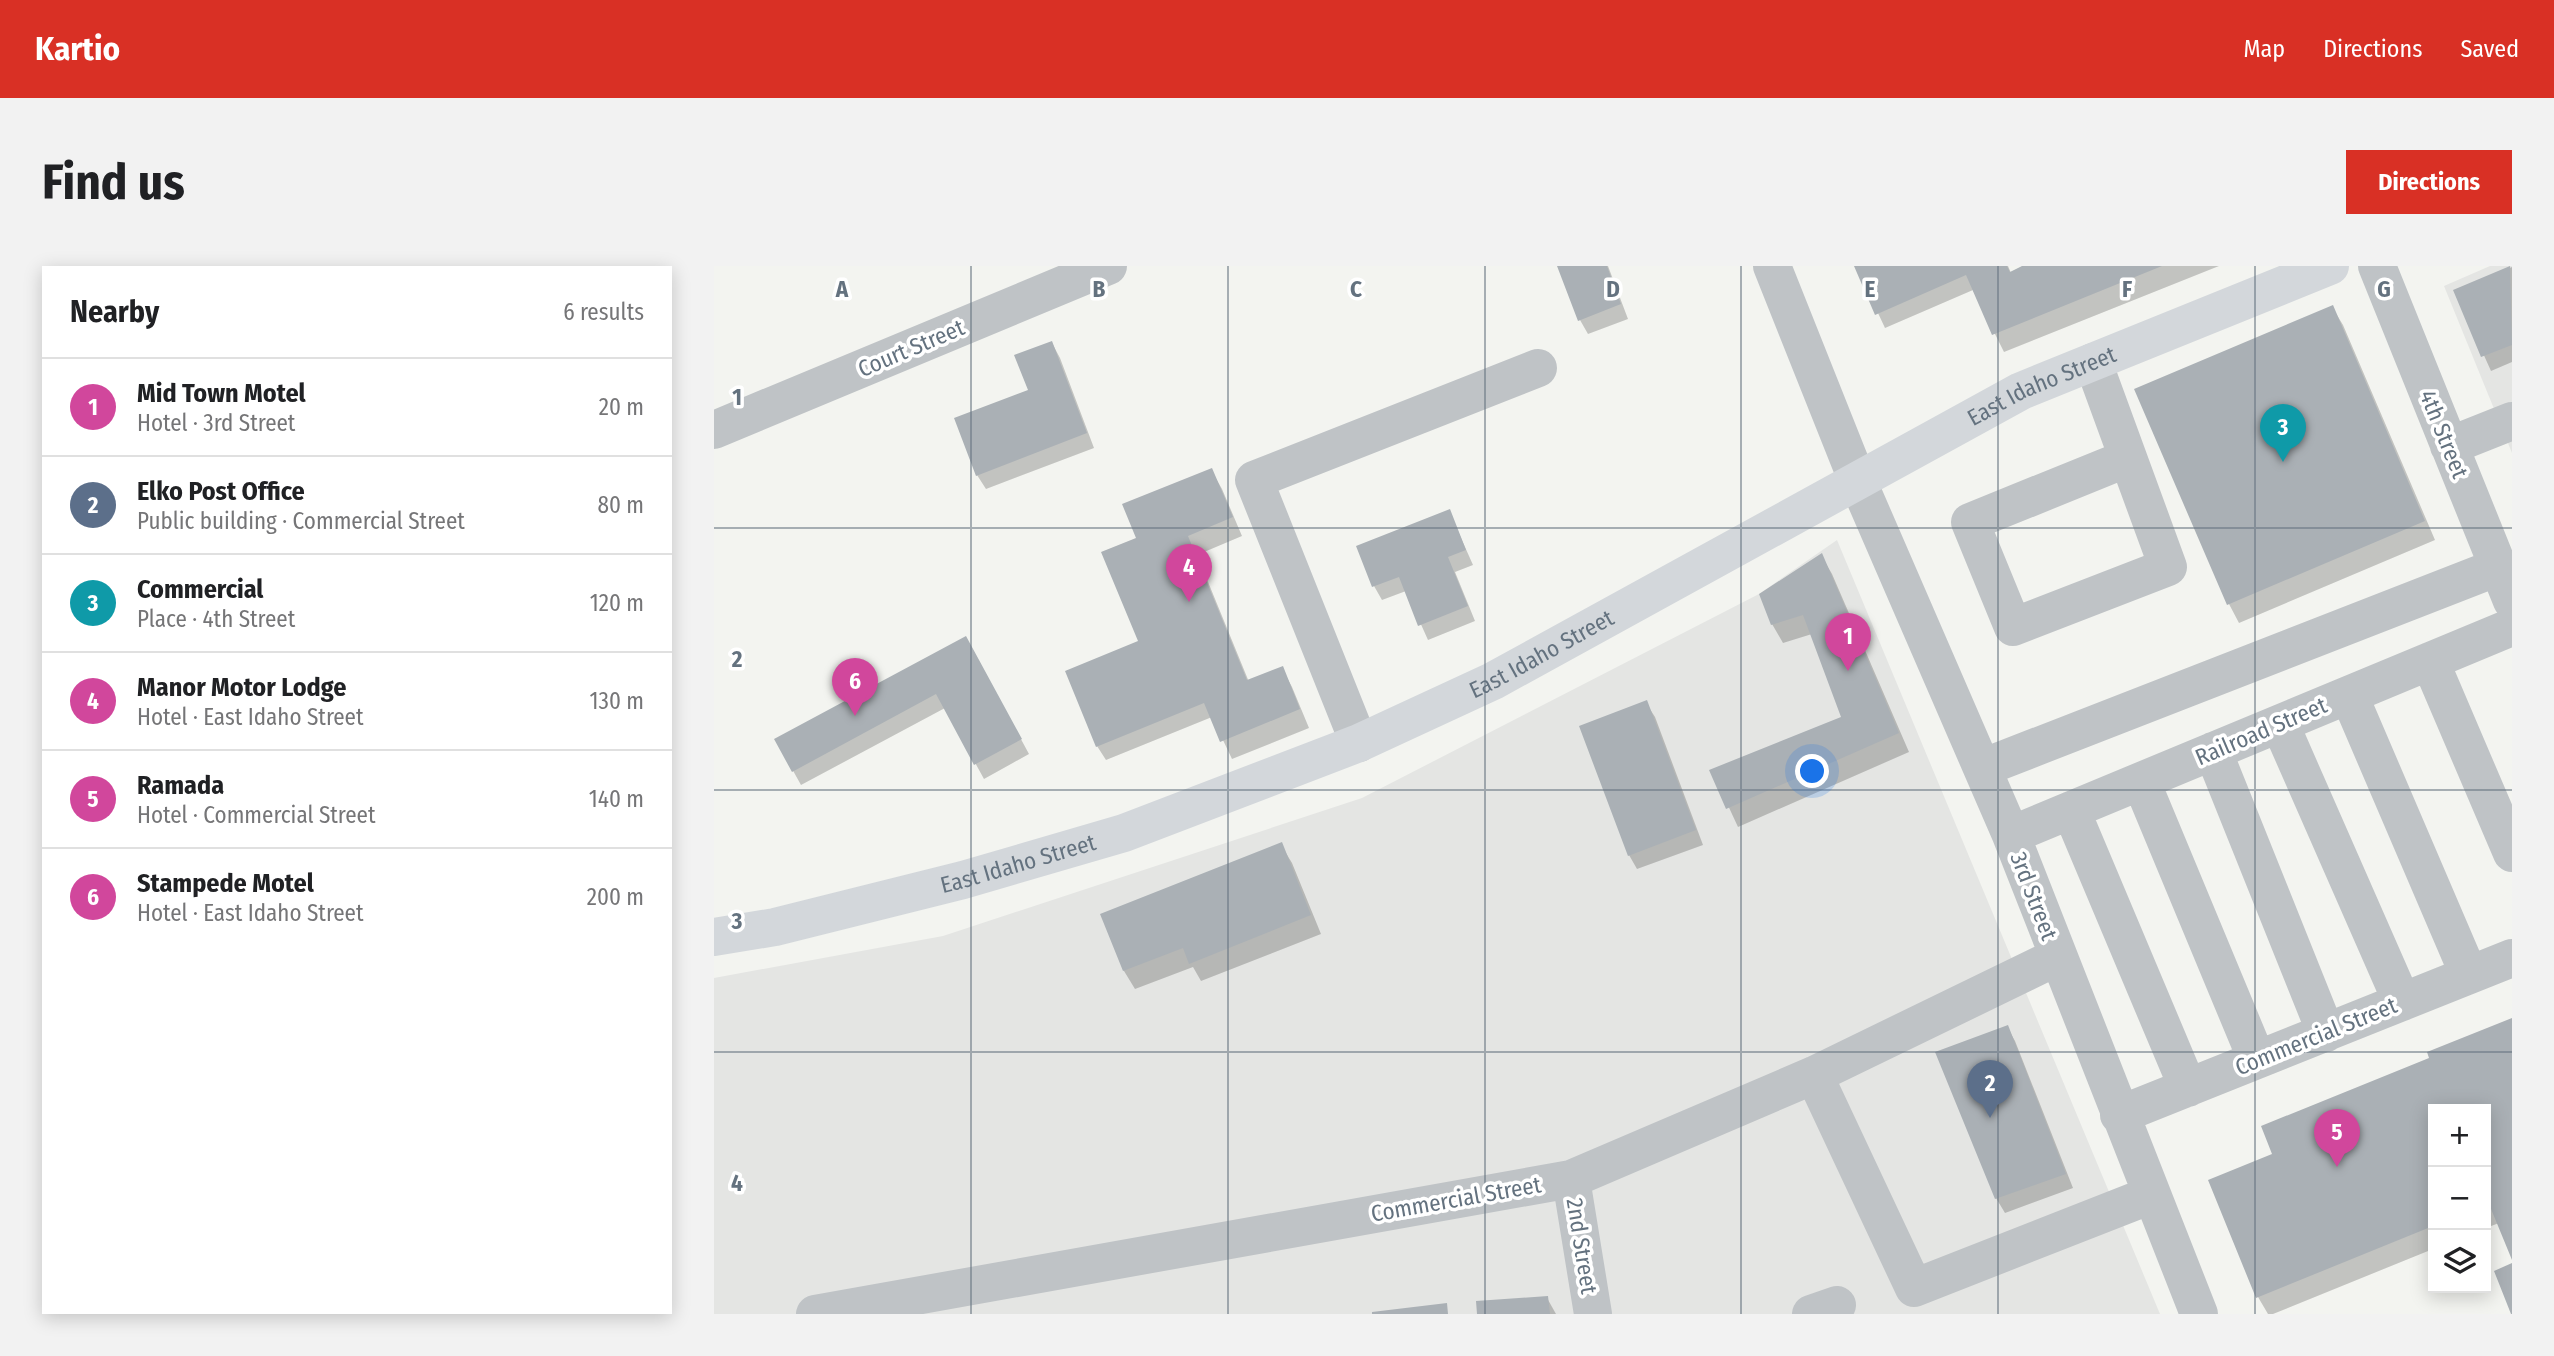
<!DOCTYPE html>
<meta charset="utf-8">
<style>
:root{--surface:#fff;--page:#f2f2f2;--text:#202124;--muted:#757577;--line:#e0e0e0;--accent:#d93025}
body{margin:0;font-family:"Fira Sans Condensed",sans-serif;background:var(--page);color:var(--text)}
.controls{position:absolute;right:21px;bottom:21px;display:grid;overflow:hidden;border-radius:0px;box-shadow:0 4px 18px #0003}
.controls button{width:63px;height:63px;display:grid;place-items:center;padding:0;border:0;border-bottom:2px solid var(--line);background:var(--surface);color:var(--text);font:35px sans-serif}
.you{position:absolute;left:1099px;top:506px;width:24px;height:24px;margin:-18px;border:5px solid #fff;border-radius:50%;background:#1a73e8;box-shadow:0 0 0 10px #1a73e833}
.badge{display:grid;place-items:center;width:46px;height:46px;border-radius:50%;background:var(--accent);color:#fff;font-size:23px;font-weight:700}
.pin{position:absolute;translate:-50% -58px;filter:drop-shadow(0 2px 4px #0008)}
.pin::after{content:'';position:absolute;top:37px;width:24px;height:21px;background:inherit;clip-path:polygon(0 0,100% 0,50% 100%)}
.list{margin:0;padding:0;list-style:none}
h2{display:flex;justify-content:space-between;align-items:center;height:91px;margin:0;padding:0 28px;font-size:30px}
h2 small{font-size:23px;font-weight:400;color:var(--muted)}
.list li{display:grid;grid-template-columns:46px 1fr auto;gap:21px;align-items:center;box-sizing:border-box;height:98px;padding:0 28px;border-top:2px solid var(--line)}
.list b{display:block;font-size:26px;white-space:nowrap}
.list p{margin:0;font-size:23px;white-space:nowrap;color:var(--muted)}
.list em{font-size:23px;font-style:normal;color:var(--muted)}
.icon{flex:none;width:38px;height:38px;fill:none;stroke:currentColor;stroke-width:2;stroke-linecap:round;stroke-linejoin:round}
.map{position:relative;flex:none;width:1798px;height:1048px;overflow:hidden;border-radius:0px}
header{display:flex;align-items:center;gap:42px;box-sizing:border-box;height:98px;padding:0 35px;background:var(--accent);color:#fff}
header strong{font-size:33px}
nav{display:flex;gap:38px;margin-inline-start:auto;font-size:24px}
.intro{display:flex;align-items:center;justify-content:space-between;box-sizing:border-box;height:168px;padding:0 42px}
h1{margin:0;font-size:49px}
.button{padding:18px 32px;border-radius:0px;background:var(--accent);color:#fff;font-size:24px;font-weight:700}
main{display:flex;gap:42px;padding:0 42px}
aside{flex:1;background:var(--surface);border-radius:0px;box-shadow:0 4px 18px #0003}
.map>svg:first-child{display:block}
</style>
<header>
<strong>Kartio</strong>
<nav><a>Map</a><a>Directions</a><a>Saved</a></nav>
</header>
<div class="intro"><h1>Find us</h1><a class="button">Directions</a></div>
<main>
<aside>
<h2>Nearby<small>6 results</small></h2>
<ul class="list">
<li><span class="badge" style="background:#d1479c">1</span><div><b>Mid Town Motel</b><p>Hotel · 3rd Street</p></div><em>20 m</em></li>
<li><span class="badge" style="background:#5c6f8a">2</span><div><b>Elko Post Office</b><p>Public building · Commercial Street</p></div><em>80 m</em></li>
<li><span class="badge" style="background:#0f9aa8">3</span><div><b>Commercial</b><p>Place · 4th Street</p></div><em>120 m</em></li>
<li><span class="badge" style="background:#d1479c">4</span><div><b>Manor Motor Lodge</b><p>Hotel · East Idaho Street</p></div><em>130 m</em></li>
<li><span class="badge" style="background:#d1479c">5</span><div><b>Ramada</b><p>Hotel · Commercial Street</p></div><em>140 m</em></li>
<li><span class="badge" style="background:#d1479c">6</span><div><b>Stampede Motel</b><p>Hotel · East Idaho Street</p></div><em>200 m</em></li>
</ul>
</aside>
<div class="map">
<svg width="1798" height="1048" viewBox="0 0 1798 1048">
<rect width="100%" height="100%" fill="#f3f4f0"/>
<path fill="#e4e5e3" d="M1776,0H1798V187L1730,20Z
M1123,274L1446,1048H0V712L229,670L648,532L1045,328Z"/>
<path fill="#0003" d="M845,0H894L914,53L874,68L866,54Z
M1142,0H1294L1297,7L1313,0H1505L1290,86L1259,24L1171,62Z
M1798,1V96L1777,105L1741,25Z
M1618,41L1629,59L1721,274L1525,357L1515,338Z
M338,77L346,92L380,182L272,223L263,209L317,125Z
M497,204L508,223L528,270L483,289L535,416L568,402L578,421L595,462L518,493L498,451L392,494L383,480L426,376L421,274Z
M735,245L759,299L741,306L761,355L714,374L692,325L668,334L660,320Z
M1107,289L1118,308L1195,486L1024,561L998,505L1129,452L1098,368L1069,377L1058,358Z
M260,386L315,488L270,513L231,442L87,519L62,474Z
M932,437L941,451L989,579L923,603L915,589Z
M567,579L578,597L607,668L487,715L479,701L421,723L410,705L388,649Z
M1798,754V990L1785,957L1772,962V843H1719V983L1559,1048H1554L1544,1031L1497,915L1561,888L1718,792Z
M1293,761L1301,775L1359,922L1291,947L1282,932Z
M833,1032L842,1048H765Z"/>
<path fill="#aab0b5" d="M843,0H893L907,38L864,55Z
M1140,0H1293L1296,6L1308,0H1448L1278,69L1252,9L1161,49Z
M1796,0L1798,79L1767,91L1739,24Z
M1619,39L1711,255L1513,339L1420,123Z
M338,75L373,167L262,210L240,152L314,124L300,89Z
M498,202L519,251L474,270L533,414L569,400L586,443L506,476L490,437L382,481L351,405L424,375L387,286L422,272L408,238Z
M736,243L752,284L734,291L754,340L704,360L685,311L658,321L642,280Z
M1108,287L1185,467L1012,543L995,504L1127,451L1089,349L1057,359L1045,328Z
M252,370L308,473L260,499L222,428L78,506L60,473Z
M933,434L982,564L914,590L865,460Z
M568,576L597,649L475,698L469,682L409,705L386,648Z
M1798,752V994L1775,938L1772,939V843H1719V960L1542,1032L1494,914L1558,888L1547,860L1715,792L1713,786Z
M1294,759L1352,908L1281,933L1221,786Z
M1798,997V1048H1797L1780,1005Z
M834,1030L836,1048H763L762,1035Z
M733,1037L734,1048H658V1046Z"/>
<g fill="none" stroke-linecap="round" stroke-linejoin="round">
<path stroke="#bfc3c6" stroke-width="38" d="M1058,0L1144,216L1297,569L1485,1048
M1663,0L1798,335
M1379,96L1454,301L1299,361L1256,256L1414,192
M0,164L394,0
M1735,180L1798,155
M1716,395L1798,587
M1635,429L1755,709
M1566,458L1688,736
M645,477L540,214L824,102
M1499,485L1612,767
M1268,502L1784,301
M1427,515L1543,794
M1357,544L1474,822
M1297,569L1798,361
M1100,809L1200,1022L1437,929
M1405,849L1798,692
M857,913L879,1048
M101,1048L857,913L1100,809L1343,691
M1097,1048L1123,1039"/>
<path stroke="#d3d7db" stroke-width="38" id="s1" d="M0,671L61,661L249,614L410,567L645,477L779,415L1307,125L1616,0"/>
</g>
<path fill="none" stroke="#64727f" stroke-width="2" stroke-opacity="0.55" d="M257,0V1048M514,0V1048M771,0V1048M1027,0V1048M1284,0V1048M1541,0V1048M0,262H1798M0,524H1798M0,786H1798"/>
<g text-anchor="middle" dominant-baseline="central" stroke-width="7" stroke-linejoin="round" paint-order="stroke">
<g font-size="23" fill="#64727f" stroke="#fff">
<text transform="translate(197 82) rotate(-23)">Court Street</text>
<text stroke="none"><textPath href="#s1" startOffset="1446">East Idaho Street</textPath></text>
<text transform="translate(1730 168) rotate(68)">4th Street</text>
<text stroke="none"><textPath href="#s1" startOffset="878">East Idaho Street</textPath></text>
<text transform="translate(1547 465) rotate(-23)">Railroad Street</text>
<text stroke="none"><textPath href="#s1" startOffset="313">East Idaho Street</textPath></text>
<text transform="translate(1320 630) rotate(69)">3rd Street</text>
<text transform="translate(1602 770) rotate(-22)">Commercial Street</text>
<text transform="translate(742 933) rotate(-10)">Commercial Street</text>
<text transform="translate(868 980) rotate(81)">2nd Street</text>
</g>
</g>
<g font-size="23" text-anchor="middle" font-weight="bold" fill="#64727f" stroke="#fff" stroke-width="7" stroke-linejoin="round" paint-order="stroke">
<text x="128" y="31">A</text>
<text x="385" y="31">B</text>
<text x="642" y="31">C</text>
<text x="899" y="31">D</text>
<text x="1156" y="31">E</text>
<text x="1413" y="31">F</text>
<text x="1670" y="31">G</text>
<text x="23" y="139">1</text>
<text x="23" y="401">2</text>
<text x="23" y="663">3</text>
<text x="23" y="925">4</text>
</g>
</svg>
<div class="controls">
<button>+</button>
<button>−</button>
<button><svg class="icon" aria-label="layers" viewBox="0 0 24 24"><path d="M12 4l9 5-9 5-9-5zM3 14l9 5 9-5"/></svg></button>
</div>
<div class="you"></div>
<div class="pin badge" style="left:1134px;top:405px;background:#d1479c">1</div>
<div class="pin badge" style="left:1276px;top:852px;background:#5c6f8a">2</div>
<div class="pin badge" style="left:1569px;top:196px;background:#0f9aa8">3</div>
<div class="pin badge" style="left:475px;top:336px;background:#d1479c">4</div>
<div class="pin badge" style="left:1623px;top:901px;background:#d1479c">5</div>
<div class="pin badge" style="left:141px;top:450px;background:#d1479c">6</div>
</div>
</main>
